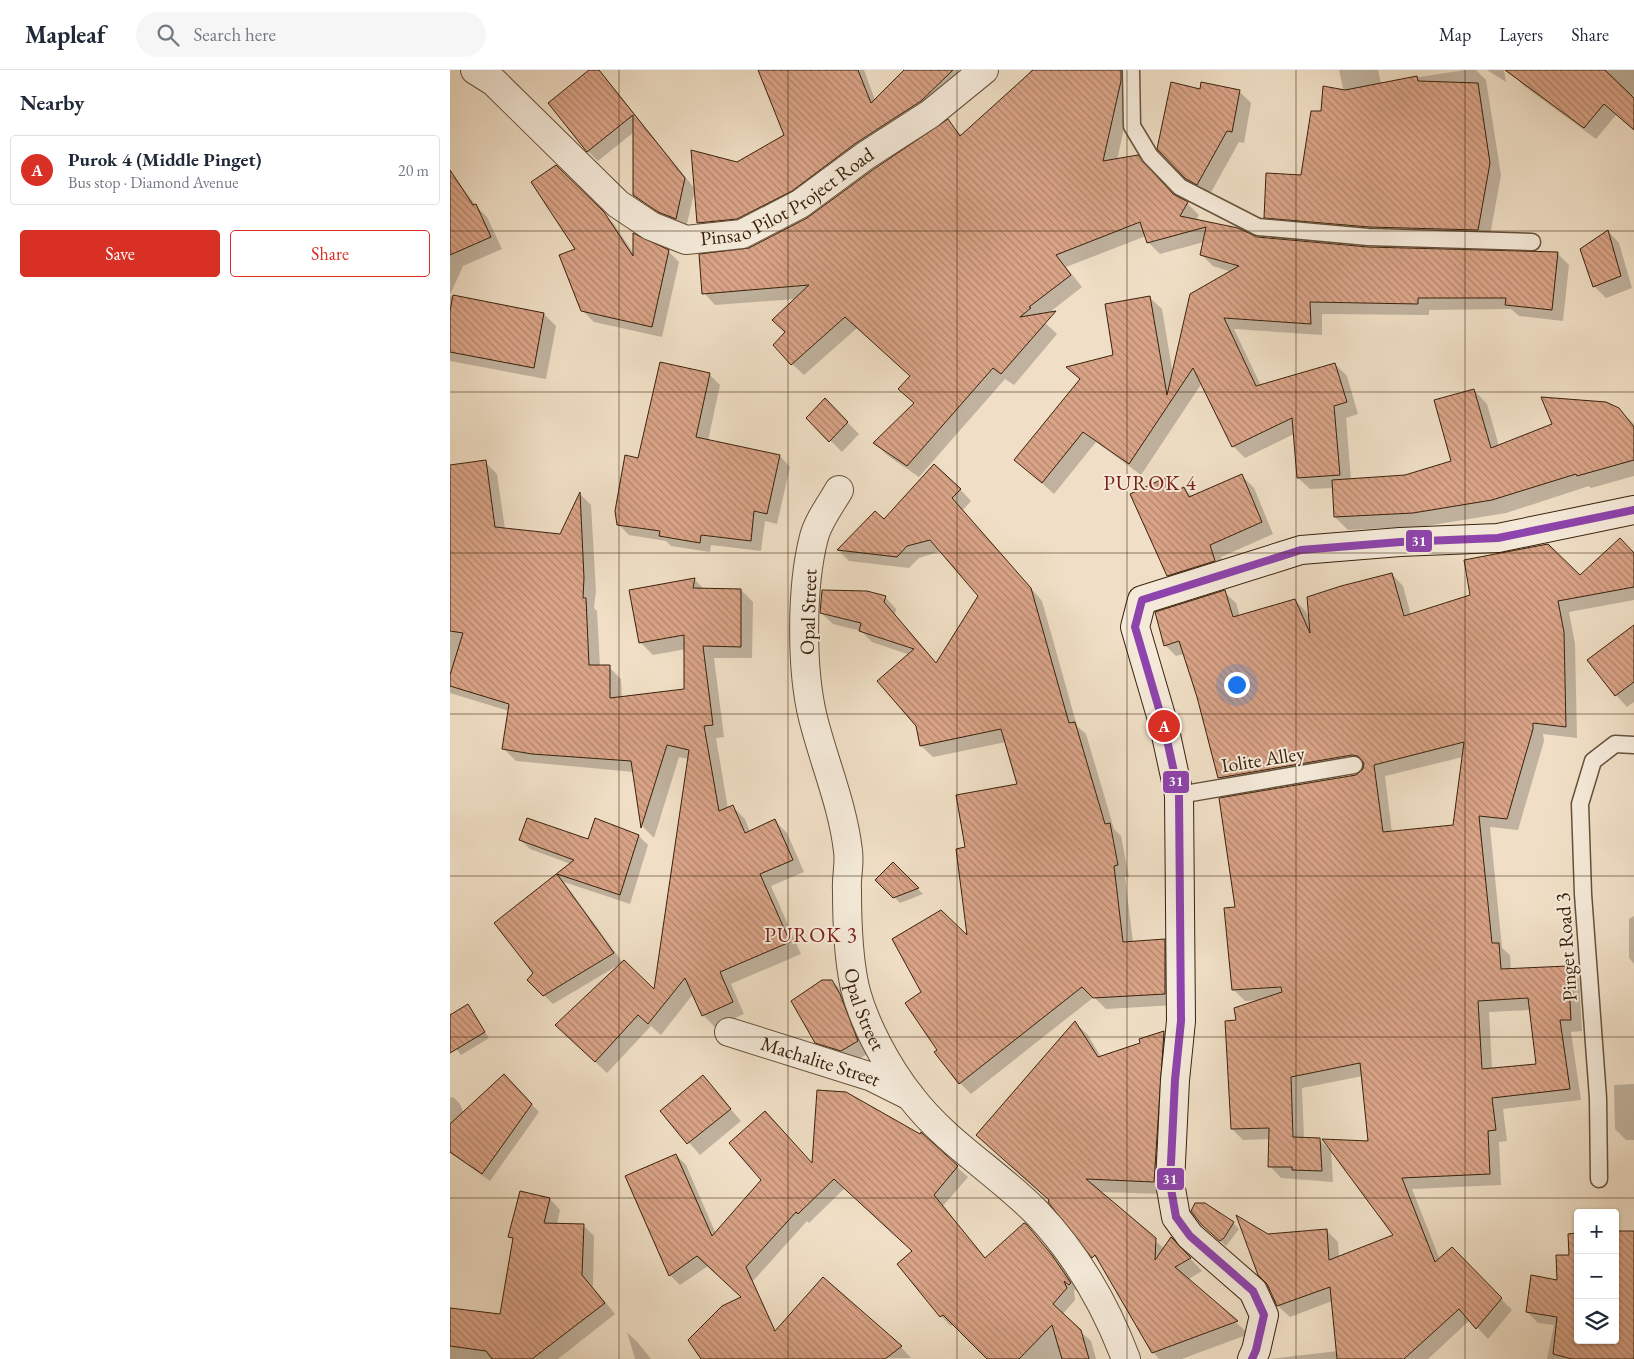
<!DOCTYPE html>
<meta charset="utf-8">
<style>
:root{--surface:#fff;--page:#f6f6f7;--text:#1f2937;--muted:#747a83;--line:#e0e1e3;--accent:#d93025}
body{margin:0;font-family:"EB Garamond",serif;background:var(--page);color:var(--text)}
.controls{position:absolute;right:15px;bottom:15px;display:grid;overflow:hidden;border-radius:5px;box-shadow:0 1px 4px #0004}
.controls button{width:45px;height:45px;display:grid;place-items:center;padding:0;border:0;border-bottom:1px solid var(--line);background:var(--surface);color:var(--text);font:25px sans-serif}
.you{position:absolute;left:786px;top:614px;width:18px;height:18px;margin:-12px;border:4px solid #fff;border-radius:50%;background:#1a73e8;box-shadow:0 0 0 8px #1a73e833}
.badge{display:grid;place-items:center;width:32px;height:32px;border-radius:50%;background:var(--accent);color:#fff;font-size:16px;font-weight:700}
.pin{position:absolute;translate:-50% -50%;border:2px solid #fff;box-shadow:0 1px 5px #0006}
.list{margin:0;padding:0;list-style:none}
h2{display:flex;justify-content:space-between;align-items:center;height:65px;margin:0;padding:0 20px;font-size:21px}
h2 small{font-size:16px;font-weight:400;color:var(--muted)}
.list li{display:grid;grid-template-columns:32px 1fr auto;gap:15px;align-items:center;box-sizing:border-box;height:70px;margin:0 10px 10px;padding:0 10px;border:1px solid var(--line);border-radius:5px}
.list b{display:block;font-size:19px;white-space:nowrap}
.list p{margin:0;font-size:16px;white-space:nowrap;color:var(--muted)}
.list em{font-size:16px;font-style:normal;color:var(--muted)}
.actions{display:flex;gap:10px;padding:15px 20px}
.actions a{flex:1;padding:11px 0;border:1px solid var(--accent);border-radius:5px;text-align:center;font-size:18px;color:var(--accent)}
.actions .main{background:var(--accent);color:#fff}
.icon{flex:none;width:28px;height:28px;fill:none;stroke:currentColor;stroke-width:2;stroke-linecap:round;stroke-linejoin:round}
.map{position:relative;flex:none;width:1184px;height:1289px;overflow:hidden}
header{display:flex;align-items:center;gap:30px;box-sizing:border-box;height:70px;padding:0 25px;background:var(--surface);border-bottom:1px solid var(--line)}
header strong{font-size:24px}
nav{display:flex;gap:28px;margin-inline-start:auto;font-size:18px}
.search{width:350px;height:45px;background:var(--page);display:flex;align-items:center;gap:12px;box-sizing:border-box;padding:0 18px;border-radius:28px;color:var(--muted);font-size:19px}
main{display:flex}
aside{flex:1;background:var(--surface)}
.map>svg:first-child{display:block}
</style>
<header>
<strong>Mapleaf</strong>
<div class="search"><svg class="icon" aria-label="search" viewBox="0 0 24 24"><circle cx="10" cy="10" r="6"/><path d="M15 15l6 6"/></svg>Search here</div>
<nav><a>Map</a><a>Layers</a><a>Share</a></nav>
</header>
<main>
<aside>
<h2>Nearby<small></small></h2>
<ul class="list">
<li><span class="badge">A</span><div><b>Purok 4 (Middle Pinget)</b><p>Bus stop · Diamond Avenue</p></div><em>20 m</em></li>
</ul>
<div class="actions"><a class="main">Save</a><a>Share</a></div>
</aside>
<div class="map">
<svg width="1184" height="1289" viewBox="0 0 1184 1289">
<defs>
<pattern id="building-back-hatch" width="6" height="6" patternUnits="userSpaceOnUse" patternTransform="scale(1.25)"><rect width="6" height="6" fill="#daa488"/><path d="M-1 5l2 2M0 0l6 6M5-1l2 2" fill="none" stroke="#b2856d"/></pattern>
</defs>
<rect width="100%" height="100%" fill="#f0dfc6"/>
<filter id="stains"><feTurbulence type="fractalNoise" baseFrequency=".004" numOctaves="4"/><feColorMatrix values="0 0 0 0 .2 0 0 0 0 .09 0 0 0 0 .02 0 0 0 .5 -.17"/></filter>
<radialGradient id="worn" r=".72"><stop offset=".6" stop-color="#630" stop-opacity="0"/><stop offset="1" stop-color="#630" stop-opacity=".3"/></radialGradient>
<path fill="#0003" fill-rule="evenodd" d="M141,0H148L155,7L245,119L236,158L220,152L193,133L213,147L214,145L193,130V133L184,125V62L148,91L138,81Z
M310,0H414L425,30L456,0H523L353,132L259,164L248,153L287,93L336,65Z
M581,0H687L667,90L737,133L749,145L746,150L807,168L918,178L1108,184L1119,195L1113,251L1069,246L1061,239L979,240V245L872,244V265L784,259L811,316L885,294L897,306L908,344L896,348L901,410L955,406L1003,392L1024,320L1037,334L1049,376L1169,339L1184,354V406L1141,418L1139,416L1056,443L976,456L898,460L885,447L884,418L860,419L848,408L844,364L795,388L783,376L752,313L691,405L646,372L604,424L566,390L665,286L700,228L712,239L723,305L782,202L763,196L751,184L754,172L710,184L698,172L696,166L616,197L632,217L591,249L607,264L564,315L555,309L469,407L437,385L425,373L465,334L461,307L407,258L354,305L342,294L336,262L346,229L265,235L254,223L299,179L358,149L498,51L512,66L553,38Z
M889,0H928L931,13L1015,0H1026L1036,10L1051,105L1039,171L827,158L815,147L852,107L872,42L894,22Z
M1037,0H1054L1056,12Z
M1062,0H1184V24L1168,46L1166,45L1146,69L1074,16L1062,4Z
M751,20L789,21L801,33L794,73L789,72L759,126L749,120L737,108Z
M106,96L164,154L184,184L218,181L229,192L212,267L144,252L133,241L127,179Z
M0,100L26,136L37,147L52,179L13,196L0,225Z
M1158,161L1169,173L1182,218L1156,228L1144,216Z
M0,226L94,244L106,256L96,309L0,291Z
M259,304L270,315L258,371L330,386L340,397L327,454L315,451L311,481L261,475L260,482L221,476L216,471L179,465L168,454L189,389Z
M375,330L409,364L392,382L358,348Z
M35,392L47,404L55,459L111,465L130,424L141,435L146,521L144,538L147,541L150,597H159L171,609L172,628L235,620L236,579L203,585L191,573L181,521L244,509L255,520H291L303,532L302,588H264L274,667L266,668L278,739L283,737L295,749L300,762L325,751L337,763L354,802L321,816L351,884L281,914L294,944L265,957L253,945L243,924L211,965L201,956L157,1003L119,967L170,894L103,934L78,910L85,903L45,853L121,794L80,779L70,769L139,770L189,766L198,775L180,834L114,812L173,893L205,921L239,689L229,687L204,768L193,757L184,702L66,691L54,679L59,641L0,623V396Z
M792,406L804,418L823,464L771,487L776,502L730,517L718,505L717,408L729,421L734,419L743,427Z
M510,419L521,431L513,440L592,531L627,656L636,664L664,759L671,766L679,807H675L683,872L714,870L726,882V935L656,939L644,927L521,1024L510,1013L489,980L473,922L519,869L517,778L568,715L556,672L483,687L471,676L460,585L422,572L411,561L383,554L371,543L435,527L446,539L445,544L487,594L529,526L491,481L469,488L459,498L399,491L388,480L425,442L434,451Z
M1184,484V530L1119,542L1125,574L1127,668L1093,664L1094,671L1068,760L1040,757L1052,878L1060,885L1061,900L1117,897L1129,909L1132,961L1121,962L1131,1030L1053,1039L1057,1071L1049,1072L1051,1115L962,1119L990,1190L1002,1179L1062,1240L1038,1269L1020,1250L978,1289H820L888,1281L882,1231L840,1247L828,1236L818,1213V1165L876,1160L888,1172L889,1187L945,1166L919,1072L913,1006L852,1018L854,1069L869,1070L881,1081L883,1112L831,1108L820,1096V1069L793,1070L782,1059L787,951L810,930L795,931L783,919L786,838L914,700L915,696L780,719L769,708L748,627L734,584L726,586L715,575L774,522L786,533L790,546L845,530L856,542L859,548L942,504L953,516L961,545L1130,507ZM1013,687L1004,756L942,763L935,706ZM1080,940L1088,995L1042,999L1039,942Z
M1184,556V632L1177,637L1166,625Z
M443,794L473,824L450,833L427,810Z
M1184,846V894L1179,888V849Z
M382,911L394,923L419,983L404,992L378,984L366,972Z
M18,936L39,968L11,985L0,971V946Z
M625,953L638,965L651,987L692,974L690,970L714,962L726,975L717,1124L649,1122L715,1179L722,1169L752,1201L737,1210L799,1264L732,1289H709L703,1282L653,1197L600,1131L527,1065Z
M54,1005L89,1042L40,1111L0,1083V1028L3,1027L10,1034L14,1043Z
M253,1007L291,1051L250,1085L212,1042Z
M1184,1014V1070H1176L1165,1059L1164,1015Z
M471,1064L518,1107L493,1136L536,1189L584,1164L612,1197L630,1224L624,1219L625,1230L612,1245L641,1271L646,1289H539L504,1254L501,1256L491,1246L464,1181L395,1118L359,1153L357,1151L303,1211L293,1201L258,1196L230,1215L220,1205L226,1085L236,1095L266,1164L363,1095Z
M100,1129L110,1140L107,1154L133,1155L144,1166L143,1217L165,1244L108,1289H0V1241L51,1245L64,1171L59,1166Z
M783,1153L789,1159L776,1176L759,1161Z
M1184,1162V1289H1097L1104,1255L1088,1253L1077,1242L1082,1207L1128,1270H1165Z
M373,1208L451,1277L461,1288L370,1289Z
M177,1262L189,1274L201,1289H185Z"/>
<path fill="url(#building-back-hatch)" stroke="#39220b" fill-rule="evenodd" d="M139,0H149L235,108L226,149L208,142L183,125V45L137,82L98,33Z
M308,0H408L421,33L454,0H503L471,31L406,73L342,121L287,149L247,153L241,80L287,92L334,65Z
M583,0H671V11L653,91L688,85L723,124L738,132L730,146L788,158L807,167L918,177L1108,182L1102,240L1055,235L1056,228H968V234L860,232L861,254L774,248L806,316L885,293L897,332L884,336L890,405L847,408L842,348L782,377L743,298L679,394L633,362L592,413L564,390L630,309L616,297L663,285L655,234L700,226L717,325L740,224L789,196L750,185L756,157L697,173L690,152L606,185L621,205L579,237L581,238L570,247L606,241L551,304L543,298L457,396L423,373L464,333L448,319L460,306L395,247L341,295L323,275L335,262L322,250L359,215L252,224L249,184L299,178L357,148L424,99L498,49L510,66Z
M1055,0H1155L1184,28V60L1154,34L1134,58Z
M967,6L968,11L1028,13L1040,93L1028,160L919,157L814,148L816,103L851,105L861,41H871L873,16L895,20Z
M721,12L750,19L751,12L790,20L782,62L777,61L747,115L736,109L707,79Z
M106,95L154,142L183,186V163L219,180L202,257L131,241L109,185L125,179L81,112Z
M0,100L23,135L26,134L41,167L0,185Z
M1158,160L1171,206L1143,217L1130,179Z
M3,225L94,243L84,298L0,282V241Z
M210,292L260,303L246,367L330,385L317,444L304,441L301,471L251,465L250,473L209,466L210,461L167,455L165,441L175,385L188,388Z
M1024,319L1041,378L1102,354L1091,327L1156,332L1169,338L1184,357V390L1127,406L1126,404L1042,430L963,443L884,447L882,410L955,405L1001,391L984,330Z
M375,328L398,352L379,372L356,348Z
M36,390L45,457L110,464L130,422L134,508L133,528H136L139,595H160V628L234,619V565L189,573L179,520L245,508L243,518L291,519V577L253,576L263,655L254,656L269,741L283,735L295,763L325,749L343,790L310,804L340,872L270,902L283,932L252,946L235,908L198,954L188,945L145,992L105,955L174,890L204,919L239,680L217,675L191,758L181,691L82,684L52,679L59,634L0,616V605L13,563L0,561V395Z
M484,394L511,419L502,428L581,518L619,653L625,652L655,754L660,753L668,795L664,796L673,872L715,869V924L643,928L632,917L509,1014L484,982L487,980L455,933L471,922L442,869L491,840L517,865L506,779L515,777L506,725L567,714L551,659L470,676L466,656L427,611L464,579L409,561L411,553L370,543L372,520L417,521L436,526L434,532L486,593L528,526L480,470L457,476L447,487L387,480L425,441L434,449Z
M792,404L812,452L760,475L765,491L717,506L680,424L717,407L724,422L734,417L739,427Z
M1170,468L1184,483V517L1108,531L1114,562L1116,657L1083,653V659L1057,749L1029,746L1042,873H1049L1051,899L1118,896L1121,950H1110L1120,1019L1042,1028L1046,1060L1038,1061L1040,1104L952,1108L985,1192L1002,1177L1052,1228L1026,1259L1009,1239L954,1289H887L880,1217L827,1236L817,1214L808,1205L786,1145L818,1164L877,1159L879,1190L943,1165L872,1069L918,1071L910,993L841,1007L843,1067L870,1068L872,1101L842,1100V1097H818L819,1058L781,1059L775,951L786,950L784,938L832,922L831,917L782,920L774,838L785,837L769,728L906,705L913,699L914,693L908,686L902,685L768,708L747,627L729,571L714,576L705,542L775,520L783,547L845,529L860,563L857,527L891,516L942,503L954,546L1020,525L1014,490L1098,474L1130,505ZM1014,672L1003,755L933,762L924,695ZM1078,928L1086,994L1032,999L1028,931Z
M1184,555V612L1165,626L1137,590Z
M77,748L138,769L145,748L189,765L170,825L107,804L164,883L93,926L77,910L83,903L44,853L124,790L69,770Z
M443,792L469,818L443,828L425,810Z
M372,910H382L390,924L408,971L391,981L365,973L341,931Z
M18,934L35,962L0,983V945Z
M625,951L648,987L690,973L689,969L714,961L704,1112L636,1109L706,1168L705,1190L721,1167L741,1188L725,1197L788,1251L702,1283L645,1185L642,1188L598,1132L599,1130L526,1065Z
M54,1004L82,1034L32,1104L0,1082V1054Z
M253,1005L281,1039L237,1074L210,1041Z
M367,1020L396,1022L470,1064L471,1062L508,1096L484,1125L535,1188L574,1153L576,1154L602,1185L621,1213L619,1215L614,1211L617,1218L603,1234L631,1260L639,1289H612L602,1255L569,1289H537L493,1245L490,1247L447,1194L462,1181L384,1109L348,1144L346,1142L296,1197L325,1261L373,1207L452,1276L435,1289H251L238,1270L272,1236L291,1227L247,1186L219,1206L175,1106L226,1084L262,1166L311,1110L279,1073L315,1041L362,1093Z
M70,1121L100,1128L94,1153L134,1154L132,1205L155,1233L82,1289H42L36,1281L0,1276V1238L50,1244L63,1168L58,1167Z
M745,1133H755L784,1152L774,1168L770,1171L752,1155L741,1141Z
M1167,1161H1184V1289H1122L1103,1284L1107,1247L1076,1242L1081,1205L1107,1210L1106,1185H1119L1118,1164L1128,1163V1270H1165V1162Z"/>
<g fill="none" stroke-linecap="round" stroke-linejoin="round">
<defs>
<path id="lane" d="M681,0L682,56L700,86L730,117L808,157L918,167L1082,172
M729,725L904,695
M1149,1109L1148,1028L1133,824L1130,734L1143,691L1165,674L1184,675"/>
<g id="street">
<path id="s1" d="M25,0L44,12L168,134L201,156L236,170L292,164L350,134L415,86L480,44L534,0"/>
<path id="s2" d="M389,420C381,434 368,451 364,467C351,517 351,599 363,648C374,692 393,736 398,781C400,794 396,807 397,820C397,852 398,887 405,918C414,954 438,998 461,1027C496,1073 547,1102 587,1143C626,1184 656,1236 676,1289"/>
<path id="s3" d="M279,962L422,1007L460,1026"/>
</g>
<path id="secondary" d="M802,1289L806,1280L814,1245L803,1221L740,1166L726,1147L720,1113L725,1010L731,951L729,725L714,656L685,557L692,530L851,480L950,472L1048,468L1184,440"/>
</defs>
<use href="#lane" stroke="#67513a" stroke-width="19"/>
<use href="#street" stroke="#67513a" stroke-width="30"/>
<use href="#secondary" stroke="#39220b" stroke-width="30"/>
<use href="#lane" stroke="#f5eada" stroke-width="16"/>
<use href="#street" stroke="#f5eada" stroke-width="28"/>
<use href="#secondary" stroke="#f5eada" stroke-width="28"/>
<defs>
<path id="bus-1" d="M802,1289L806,1280L814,1245L803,1221L740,1166L726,1147L720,1113L725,1010L731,951L729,725L714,656L685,557L692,530L851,480L950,472L1048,468L1184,440"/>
</defs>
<use href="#bus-1" stroke="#f5eada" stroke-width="11"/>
<use href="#bus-1" stroke="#8e44ad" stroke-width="8"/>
</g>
<path fill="none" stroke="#39220b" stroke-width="1" stroke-opacity="0.55" d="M169,0V1289M338,0V1289M507,0V1289M677,0V1289M846,0V1289M1015,0V1289M0,161H1184M0,322H1184M0,483H1184M0,644H1184M0,806H1184M0,967H1184M0,1128H1184"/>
<g text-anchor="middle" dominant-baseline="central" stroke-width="4" stroke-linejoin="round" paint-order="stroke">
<g font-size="20" fill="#39220b" stroke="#f5eada">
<text stroke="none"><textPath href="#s1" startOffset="386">Pinsao Pilot Project Road</textPath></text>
<text transform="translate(358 542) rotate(-88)">Opal Street</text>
<text transform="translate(813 689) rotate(-9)">Iolite Alley</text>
<text transform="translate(1116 877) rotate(-94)">Pinget Road 3</text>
<text stroke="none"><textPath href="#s2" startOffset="534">Opal Street</textPath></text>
<text stroke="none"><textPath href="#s3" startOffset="96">Machalite Street</textPath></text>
</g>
<g font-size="21" letter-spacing="1" fill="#7a1f14" stroke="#f5eada">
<text x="700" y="412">PUROK 4</text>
<text x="361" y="864">PUROK 3</text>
</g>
</g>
<g stroke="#f5eada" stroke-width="2">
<rect x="955" y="459" width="28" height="24" rx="5" fill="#8e44ad"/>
<rect x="712" y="700" width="28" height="24" rx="5" fill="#8e44ad"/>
<rect x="706" y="1097" width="29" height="24" rx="5" fill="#8e44ad"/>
</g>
<g font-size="14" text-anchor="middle" font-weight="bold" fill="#fff">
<text x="969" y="476">31</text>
<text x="726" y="716">31</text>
<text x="720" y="1114">31</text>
</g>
<rect width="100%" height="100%" filter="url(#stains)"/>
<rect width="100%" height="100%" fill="url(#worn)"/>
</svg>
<div class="controls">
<button>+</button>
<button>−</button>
<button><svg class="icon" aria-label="layers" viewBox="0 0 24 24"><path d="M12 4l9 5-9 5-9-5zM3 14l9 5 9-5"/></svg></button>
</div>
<div class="you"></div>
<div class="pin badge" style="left:714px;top:656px">A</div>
</div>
</main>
